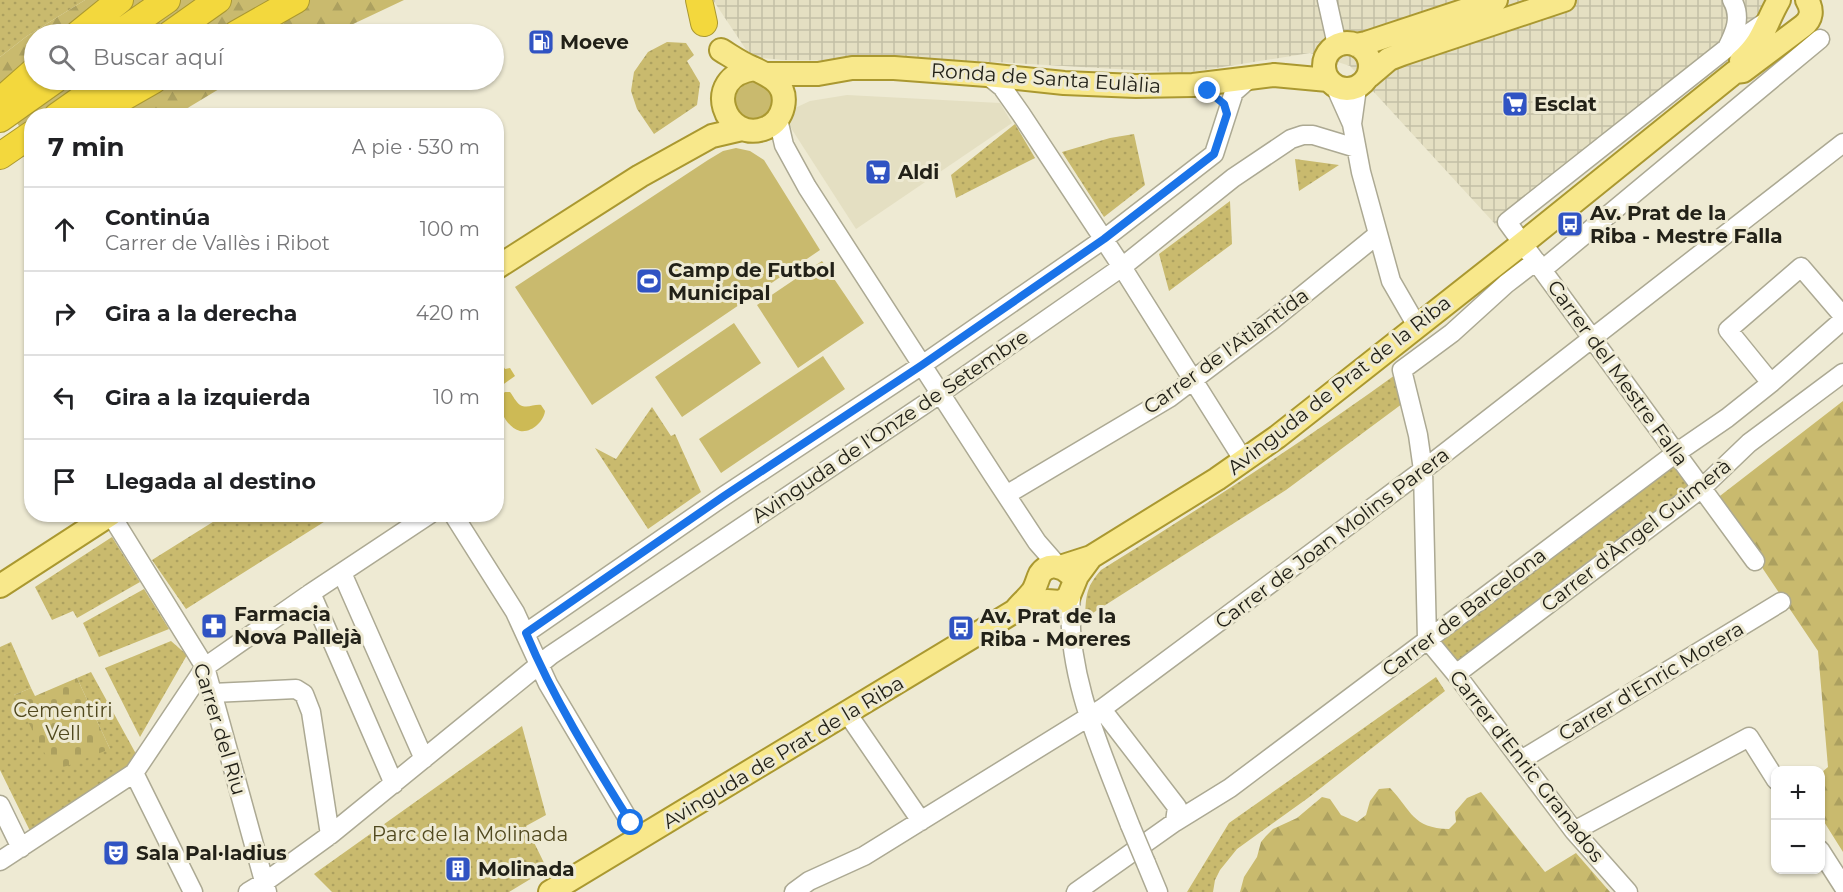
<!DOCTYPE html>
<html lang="es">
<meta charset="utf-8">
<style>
:root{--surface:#fff;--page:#f2f2f2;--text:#202124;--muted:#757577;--line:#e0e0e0}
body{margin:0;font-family:Montserrat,sans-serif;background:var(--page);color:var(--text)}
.controls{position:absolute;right:18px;bottom:18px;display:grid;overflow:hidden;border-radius:12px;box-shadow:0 2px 4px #0004}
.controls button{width:54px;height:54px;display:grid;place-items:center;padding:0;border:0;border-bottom:2px solid var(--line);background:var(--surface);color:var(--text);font:30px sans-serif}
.stop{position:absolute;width:18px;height:18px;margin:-14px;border:4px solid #1a73e8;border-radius:50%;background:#fff}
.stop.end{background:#1a73e8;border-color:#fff;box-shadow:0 2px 6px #0008}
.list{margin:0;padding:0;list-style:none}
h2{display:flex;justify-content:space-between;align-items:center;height:78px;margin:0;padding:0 24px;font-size:26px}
h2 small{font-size:20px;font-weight:400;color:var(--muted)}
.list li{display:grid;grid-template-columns:39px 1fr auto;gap:18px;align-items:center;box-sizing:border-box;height:84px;padding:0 24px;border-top:2px solid var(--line)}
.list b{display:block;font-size:22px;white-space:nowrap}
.list p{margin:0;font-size:20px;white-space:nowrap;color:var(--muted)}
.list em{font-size:20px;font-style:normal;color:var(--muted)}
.icon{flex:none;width:33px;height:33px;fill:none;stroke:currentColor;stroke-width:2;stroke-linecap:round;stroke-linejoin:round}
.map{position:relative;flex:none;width:1843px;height:892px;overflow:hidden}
.search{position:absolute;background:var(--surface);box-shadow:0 2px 4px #0004;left:24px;top:24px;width:480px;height:66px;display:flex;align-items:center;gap:15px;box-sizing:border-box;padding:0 21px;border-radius:33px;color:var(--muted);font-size:22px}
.panel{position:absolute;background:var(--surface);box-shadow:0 2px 4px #0004;left:24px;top:108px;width:480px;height:414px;border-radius:24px}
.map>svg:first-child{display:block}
</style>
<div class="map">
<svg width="1843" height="892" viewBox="0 0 1843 892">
<defs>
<pattern id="industrial-grid" width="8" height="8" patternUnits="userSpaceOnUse" patternTransform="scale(1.5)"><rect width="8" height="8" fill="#e4dfc2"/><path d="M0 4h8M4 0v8" fill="none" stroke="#c3bfa6"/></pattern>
<pattern id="grass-dots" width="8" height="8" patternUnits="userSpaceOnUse" patternTransform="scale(1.5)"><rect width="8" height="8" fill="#c9ba6e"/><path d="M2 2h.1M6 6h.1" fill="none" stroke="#aca05f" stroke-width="1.8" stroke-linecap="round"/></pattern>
<pattern id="forest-firs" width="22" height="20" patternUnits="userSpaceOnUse" patternTransform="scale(1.5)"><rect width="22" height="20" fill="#c9ba6e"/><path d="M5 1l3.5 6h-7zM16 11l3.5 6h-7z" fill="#aca05f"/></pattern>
<pattern id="cemetery-stones" width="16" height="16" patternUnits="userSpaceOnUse" patternTransform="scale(1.5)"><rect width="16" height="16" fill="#c9ba6e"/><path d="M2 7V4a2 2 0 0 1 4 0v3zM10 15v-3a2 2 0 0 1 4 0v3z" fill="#aca05f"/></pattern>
</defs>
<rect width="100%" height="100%" fill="#eeead3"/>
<path fill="#e4dfc2" d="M847,95L1000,103L1012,123L856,229L782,114L810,101Z"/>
<path fill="url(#industrial-grid)" d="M713,0H1778L1752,39L1506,236L1350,66L1310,53L1185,73L995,62L783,60L751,57Z"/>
<path fill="url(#grass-dots)" d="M0,0H85L27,36L0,57Z
M667,42L686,43L694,55L687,61L700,83L697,105L654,134L637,109L631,91L634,72L648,52Z
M1015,124L1035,158L956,198L951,175Z
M1134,134L1145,185L1104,217L1062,152L1110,138Z
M1295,159L1339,165L1299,191Z
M1230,201L1232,244L1169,291L1159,254Z
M1402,370L1410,398L1286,490L1085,618C1086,595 1086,587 1101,570C1204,506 1304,441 1402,370Z
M652,407L671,436L675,434L701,492L648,529L595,448L616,459Z
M1676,453L1702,488L1454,667L1431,640Z
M224,515V514L335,515L186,609L152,560Z
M112,537L140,582L77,618L73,611L52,620L35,587Z
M144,589L169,629L99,657L83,623Z
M171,641L187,655L140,737L105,668Z
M11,642L31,688L14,695L110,749L77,678L91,672L141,763L34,839L0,770V647Z
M1436,677L1445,691L1308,798L1237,849L1220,870L1215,880L1213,892H1187L1229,823Z
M522,726L546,815L526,826L547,869L509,892H332L314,874Z"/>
<path fill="url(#forest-firs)" d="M85,0H404L332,34H34V80H234L176,115L32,116L31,148L19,126L0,99V57L27,36Z
M1843,401V852L1821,817V773L1828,767L1818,651L1716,499Z
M1390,788C1412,811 1412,828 1449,829L1456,822L1455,812L1467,798L1481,792L1545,872L1576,853L1610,892H1240L1244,877L1257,857L1261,842L1266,836L1273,829L1297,818L1322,797L1330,799L1341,815L1357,822L1366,815L1370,801L1379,789Z"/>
<path fill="url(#cemetery-stones)" d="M77,678L110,749L54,771L14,695L31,688L35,696Z"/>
<path fill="#c9ba6e" d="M757,80L773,90V110C770,112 766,117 762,119C738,127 718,89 757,80Z
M736,148L750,151L764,160L820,250L592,405L515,287L708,160L723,151Z
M822,261L864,323L798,368L757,305Z
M734,323L761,363L682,417L655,377Z
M823,356L845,389L721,473L699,439Z"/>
<path fill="#cdba55" d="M497,356L505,369L510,368L515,376L497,389Z
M505,392H510C513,396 516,402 520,405C527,409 534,404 541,405L545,411C544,421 532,433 520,431C507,428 497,408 500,396Z"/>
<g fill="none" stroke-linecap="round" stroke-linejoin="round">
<defs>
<path id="minor" d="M1327,0L1337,45
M1727,48C1735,32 1742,17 1732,0
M987,75L1002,87L1021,114L1122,267L1244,461
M1335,86L1352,124L1361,172L1391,281L1417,326
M778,119L784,145L807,187L993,475L1037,542L1058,566
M1352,124L1357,88
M1542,270L1820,39
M1771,383L1728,330L1801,267L1843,316
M1006,495L1169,398L1271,321L1377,235
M453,514L515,612L548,684L640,839
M111,515L205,667L267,892
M1755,561L1507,222L1727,48L1770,19
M342,573L424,759
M311,593L394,784
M1071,595C1065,675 1102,752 1130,825
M526,633L724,496L922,365L1104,239L1214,154L1234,92L1250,78
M1427,639L1423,470L1418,435L1402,370L1452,333L1506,284L1536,261
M1427,639L1456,674L1574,831L1628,892
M1456,674L1702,488L1749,443L1843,373
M212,693L296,689L304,694L311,712L330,835
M1103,708L1107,716L1177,807L1175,822
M847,713L921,821
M1521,760L1781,602
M134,773L193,892
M0,805L21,848
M1574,831L1749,737L1776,780
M1820,850L1843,886
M0,861L134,773L205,667L311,593L430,514
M1146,863L1158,892
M248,892L265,882L330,835L551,655L925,404L1122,267L1233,178L1291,139L1303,135H1313L1356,148
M794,892L809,881L864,856L1103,708L1423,470L1843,143
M1076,892L1175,822L1230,788L1676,453L1727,418L1771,383L1843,320"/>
<path id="major" d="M1324 66a23 23 0 1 1 46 0a23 23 0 1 1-46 0Z
M1356,45L1366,43L1496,0
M721,50C731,56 742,64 753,68C770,76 788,84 783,107C781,116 775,124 766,128C725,145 700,77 754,69
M1741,61C1764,41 1765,24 1779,0
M768,74H818L852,68H894L987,75L1064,83L1136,86L1193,85L1274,75L1328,80
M1369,76L1389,59L1402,54L1564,0
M496,268L640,176L712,136L742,129
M1060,567L1091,557L1217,479L1277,437L1523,243L1735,72L1743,71L1803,26C1812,19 1813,10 1807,0
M0,586L111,514
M1015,611C1020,604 1027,599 1032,592C1036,587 1037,580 1040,574C1048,562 1062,566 1070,574
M550,892L1015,611L1047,601L1060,602L1068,598L1077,576L1091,557"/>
<path id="highway" d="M699,0L704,23
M78,34L120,0
M118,34L167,0
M170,34L218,0
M236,34L296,0
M0,101L34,71
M57,116L108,80
M91,116L154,80
M0,119L55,80
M0,156L32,134"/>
</defs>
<use href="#minor" stroke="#aca993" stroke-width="21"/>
<use href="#major" stroke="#aa9830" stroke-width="26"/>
<use href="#highway" stroke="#aa9830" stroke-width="28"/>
<use href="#minor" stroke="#fff" stroke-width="18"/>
<use href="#major" stroke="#f8e88b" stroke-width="22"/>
<use href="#highway" stroke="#f3d83d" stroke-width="26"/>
<defs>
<path id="minor-bridge" d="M1130,825L1146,863"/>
</defs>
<use href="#minor-bridge" stroke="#aca993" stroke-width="21" stroke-linecap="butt"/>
<use href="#minor-bridge" stroke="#fff" stroke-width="18"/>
</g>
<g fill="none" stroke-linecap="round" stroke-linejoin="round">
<path stroke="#1a73e8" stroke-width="8" d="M631,823C593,762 554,700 526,633L724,496L922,365L1104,239L1214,154L1227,114L1224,104L1208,91"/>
</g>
<defs>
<symbol id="fuel-square" viewBox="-11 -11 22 22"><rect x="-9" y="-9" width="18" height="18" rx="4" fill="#3053c3" stroke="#eeead3"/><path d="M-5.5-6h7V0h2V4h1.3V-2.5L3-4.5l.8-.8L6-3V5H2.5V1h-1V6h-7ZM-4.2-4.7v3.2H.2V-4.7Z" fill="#fff"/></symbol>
<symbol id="supermarket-square" viewBox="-11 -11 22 22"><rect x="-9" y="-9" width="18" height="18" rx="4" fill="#3053c3" stroke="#eeead3"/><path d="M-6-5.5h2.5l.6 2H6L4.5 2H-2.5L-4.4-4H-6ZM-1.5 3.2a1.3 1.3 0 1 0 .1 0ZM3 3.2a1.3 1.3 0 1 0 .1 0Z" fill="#fff"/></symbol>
<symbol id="bus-square" viewBox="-11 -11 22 22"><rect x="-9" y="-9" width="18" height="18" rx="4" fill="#3053c3" stroke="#eeead3"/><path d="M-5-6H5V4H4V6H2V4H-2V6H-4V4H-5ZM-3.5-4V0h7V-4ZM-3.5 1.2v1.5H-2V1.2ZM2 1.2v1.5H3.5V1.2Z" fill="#fff"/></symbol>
<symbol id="stadium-square" viewBox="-11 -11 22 22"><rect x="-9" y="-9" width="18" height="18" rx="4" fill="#3053c3" stroke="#eeead3"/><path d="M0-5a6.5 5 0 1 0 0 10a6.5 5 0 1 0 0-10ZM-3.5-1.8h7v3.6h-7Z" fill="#fff"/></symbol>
<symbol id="pharmacy-square" viewBox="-11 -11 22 22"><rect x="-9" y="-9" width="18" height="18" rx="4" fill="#3053c3" stroke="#eeead3"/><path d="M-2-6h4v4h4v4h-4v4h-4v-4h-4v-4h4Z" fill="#fff"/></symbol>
<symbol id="theatre-square" viewBox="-11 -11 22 22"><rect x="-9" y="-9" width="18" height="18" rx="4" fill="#3053c3" stroke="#eeead3"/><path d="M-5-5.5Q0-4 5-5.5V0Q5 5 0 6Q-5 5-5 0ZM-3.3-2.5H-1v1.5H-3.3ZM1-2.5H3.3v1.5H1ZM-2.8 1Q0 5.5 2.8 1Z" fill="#fff"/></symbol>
<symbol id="building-square" viewBox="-11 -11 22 22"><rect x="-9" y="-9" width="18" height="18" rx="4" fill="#3053c3" stroke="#eeead3"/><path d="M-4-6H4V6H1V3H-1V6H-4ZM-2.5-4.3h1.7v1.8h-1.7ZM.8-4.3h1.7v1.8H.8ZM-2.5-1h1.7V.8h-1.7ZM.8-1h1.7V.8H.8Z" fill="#fff"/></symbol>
</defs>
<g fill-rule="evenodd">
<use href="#fuel-square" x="526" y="27" width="30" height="30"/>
<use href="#supermarket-square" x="1500" y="89" width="30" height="30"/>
<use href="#supermarket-square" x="863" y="157" width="30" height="30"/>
<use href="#bus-square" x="1555" y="209" width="30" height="30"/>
<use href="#stadium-square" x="634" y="266" width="30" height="30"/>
<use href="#pharmacy-square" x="199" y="611" width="30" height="30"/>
<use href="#bus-square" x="946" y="613" width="30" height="30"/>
<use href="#theatre-square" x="101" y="838" width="30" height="30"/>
<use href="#building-square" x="443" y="854" width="30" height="30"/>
</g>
<g text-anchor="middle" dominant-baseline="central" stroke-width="6" stroke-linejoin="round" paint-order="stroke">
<g font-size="20" font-weight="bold" fill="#222118" stroke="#eeead3" text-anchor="start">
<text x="560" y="42">Moeve</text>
<text x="1534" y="104">Esclat</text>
<text x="898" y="172">Aldi</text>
<text x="1590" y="213">Av. Prat de la<tspan x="1590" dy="23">Riba - Mestre Falla</tspan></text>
<text x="668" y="270">Camp de Futbol<tspan x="668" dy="23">Municipal</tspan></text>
<text x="234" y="614">Farmacia<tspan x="234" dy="23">Nova Pallejà</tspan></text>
<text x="980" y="616">Av. Prat de la<tspan x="980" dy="23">Riba - Moreres</tspan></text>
<text x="136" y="853">Sala Pal·ladius</text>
<text x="478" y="869">Molinada</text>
</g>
<g font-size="20" fill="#222118" stroke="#eeead3">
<text transform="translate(1046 78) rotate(4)">Ronda de Santa Eulàlia</text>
<text transform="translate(1226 351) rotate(-36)">Carrer de l'Atlàntida</text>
<text transform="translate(1618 373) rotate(54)">Carrer del Mestre Falla</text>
<text transform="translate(1339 385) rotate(-38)">Avinguda de Prat de la Riba</text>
<text transform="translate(890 426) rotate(-34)">Avinguda de l'Onze de Setembre</text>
<text transform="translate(1636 535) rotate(-38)">Carrer d'Àngel Guimerà</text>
<text transform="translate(1332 538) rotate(-37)">Carrer de Joan Molins Parera</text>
<text transform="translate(1464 612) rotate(-37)">Carrer de Barcelona</text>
<text transform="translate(1651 681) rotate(-31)">Carrer d'Enric Morera</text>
<text transform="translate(220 729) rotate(73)">Carrer del Riu</text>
<text transform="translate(783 752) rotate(-31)">Avinguda de Prat de la Riba</text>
<text transform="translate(1527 766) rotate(52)">Carrer d'Enric Granados</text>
</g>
<g font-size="20" fill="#51491f" stroke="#eeead3">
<text x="63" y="710">Cementiri<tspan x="63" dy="23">Vell</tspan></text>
<text x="470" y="834">Parc de la Molinada</text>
</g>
</g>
</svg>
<div class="controls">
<button>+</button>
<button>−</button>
</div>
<div class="stop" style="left:631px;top:823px"></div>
<div class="stop end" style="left:1208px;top:91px"></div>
<div class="search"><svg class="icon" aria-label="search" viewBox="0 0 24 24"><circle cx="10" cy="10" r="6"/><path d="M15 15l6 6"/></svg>Buscar aquí</div>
<section class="panel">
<h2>7 min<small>A pie · 530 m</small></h2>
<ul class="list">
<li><svg class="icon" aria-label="ahead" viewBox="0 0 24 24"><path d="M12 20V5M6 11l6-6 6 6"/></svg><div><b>Continúa</b><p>Carrer de Vallès i Ribot</p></div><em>100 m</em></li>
<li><svg class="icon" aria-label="right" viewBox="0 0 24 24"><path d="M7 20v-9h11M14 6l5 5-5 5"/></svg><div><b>Gira a la derecha</b></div><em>420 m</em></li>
<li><svg class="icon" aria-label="left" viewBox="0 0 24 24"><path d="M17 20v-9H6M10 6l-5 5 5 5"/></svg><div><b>Gira a la izquierda</b></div><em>10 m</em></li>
<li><svg class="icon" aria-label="arrive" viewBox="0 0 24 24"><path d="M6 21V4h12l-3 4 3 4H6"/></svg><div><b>Llegada al destino</b></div></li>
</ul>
</section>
</div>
